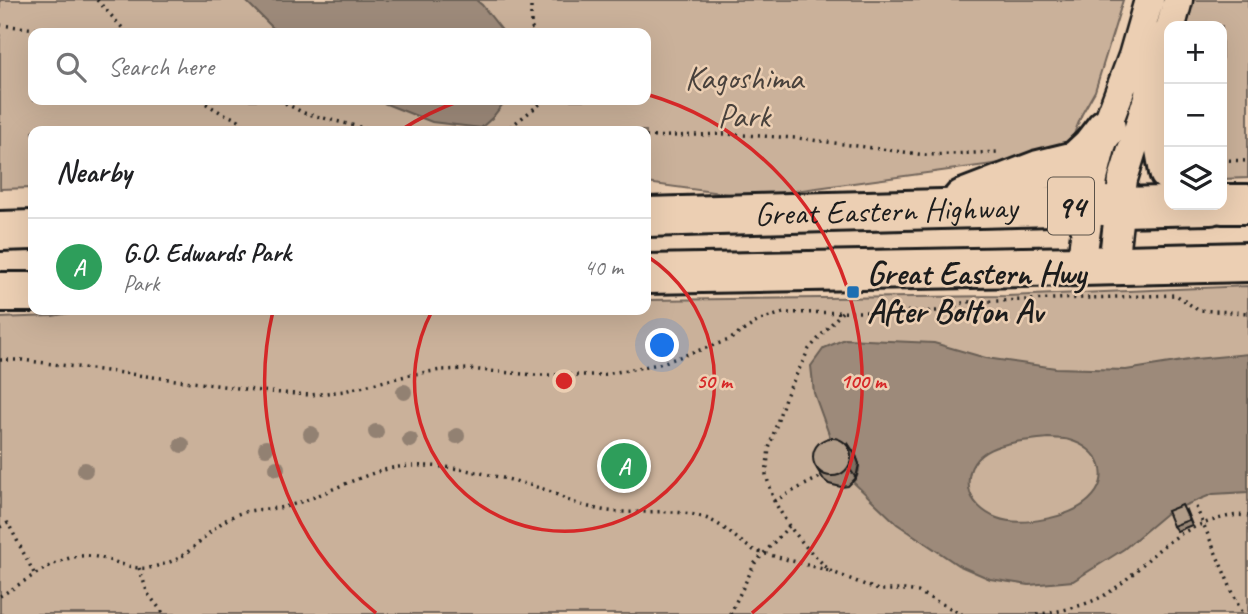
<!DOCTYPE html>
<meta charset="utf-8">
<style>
:root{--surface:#fff;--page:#f6f6f6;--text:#202124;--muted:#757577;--line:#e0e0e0;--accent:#2563eb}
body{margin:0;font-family:Caveat,sans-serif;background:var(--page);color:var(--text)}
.controls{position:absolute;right:21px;top:21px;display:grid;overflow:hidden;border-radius:14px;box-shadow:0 7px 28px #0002}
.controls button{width:63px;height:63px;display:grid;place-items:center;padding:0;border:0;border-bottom:2px solid var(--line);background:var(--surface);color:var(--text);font:35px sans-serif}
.you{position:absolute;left:663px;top:346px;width:24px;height:24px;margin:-18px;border:5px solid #fff;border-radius:50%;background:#1a73e8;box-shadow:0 0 0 10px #1a73e833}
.badge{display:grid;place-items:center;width:46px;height:46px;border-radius:50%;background:var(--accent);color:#fff;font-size:23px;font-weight:700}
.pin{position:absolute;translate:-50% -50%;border:4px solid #fff;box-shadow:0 2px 7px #0006}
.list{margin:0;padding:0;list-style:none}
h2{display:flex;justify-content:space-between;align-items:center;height:91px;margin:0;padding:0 28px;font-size:30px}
h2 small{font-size:23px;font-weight:400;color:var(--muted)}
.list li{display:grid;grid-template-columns:46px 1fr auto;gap:21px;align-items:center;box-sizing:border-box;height:98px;padding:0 28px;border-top:2px solid var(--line)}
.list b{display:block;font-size:26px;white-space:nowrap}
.list p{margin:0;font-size:23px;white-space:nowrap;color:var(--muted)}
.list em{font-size:23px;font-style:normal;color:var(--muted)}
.icon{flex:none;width:38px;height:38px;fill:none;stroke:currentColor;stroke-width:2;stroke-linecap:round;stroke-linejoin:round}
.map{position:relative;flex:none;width:1248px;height:614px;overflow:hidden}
.search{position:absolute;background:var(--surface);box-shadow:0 7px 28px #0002;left:28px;top:28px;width:623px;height:77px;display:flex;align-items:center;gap:18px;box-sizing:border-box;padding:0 24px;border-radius:14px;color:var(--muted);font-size:26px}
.panel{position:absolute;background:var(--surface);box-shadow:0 7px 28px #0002;left:28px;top:126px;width:623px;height:189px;border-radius:14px}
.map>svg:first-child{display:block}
</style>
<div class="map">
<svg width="1248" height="614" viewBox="0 0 1248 614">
<rect width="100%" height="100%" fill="#eccfb3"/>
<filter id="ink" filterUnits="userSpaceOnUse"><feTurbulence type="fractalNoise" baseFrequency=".0143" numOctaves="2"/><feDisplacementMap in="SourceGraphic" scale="14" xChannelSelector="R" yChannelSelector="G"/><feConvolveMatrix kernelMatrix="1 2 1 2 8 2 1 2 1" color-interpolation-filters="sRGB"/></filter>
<g filter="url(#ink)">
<path fill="#cab19a" stroke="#73665b" stroke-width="2" fill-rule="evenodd" d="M0,0H1123L1095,91L1082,114L1070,144L1037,158L750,197L646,183V131H33V188L0,189ZM33,33H646V100H33Z
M1190,0H1248V178L1222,179V26H1183Z
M1248,286V614H0V318L53,316L87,310H646V300L1006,296Z"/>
<path fill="#9d8a7a" stroke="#695e54" stroke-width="2" fill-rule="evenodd" d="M245,0H476L482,5L504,33H278Z
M376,100H506L492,118L481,128L432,122Z
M845,339L934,343L986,358L1056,368L1126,370L1195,359L1248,354V492L1213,494L1168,512L1124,549L1073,581L1029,585L990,579L958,565L897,524L853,482C860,474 861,465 856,456L834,448L814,393L811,366L824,348ZM1048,438C1055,439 1063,438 1069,440C1099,448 1114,477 1089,500C1070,518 1020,527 997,518C984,513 971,502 969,488C964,443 1016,442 1048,438Z"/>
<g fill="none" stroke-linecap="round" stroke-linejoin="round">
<defs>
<path id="minor" d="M1171,26L1178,0
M1113,265L1123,179L1169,31
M1081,266L1093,179L1106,128L1133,56L1149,0"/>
<g id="highway">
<path d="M1153,82L1169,172"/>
<path d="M963,199L1039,170L1076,161L1092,146L1106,128"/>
<path d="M1222,204H1248"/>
<path id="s1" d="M646,217L1089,205L1119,207L1210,205"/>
<path d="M0,231L33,230"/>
<path d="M646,274L1081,266L1248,262"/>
<path d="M0,292H33"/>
</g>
</defs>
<use href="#minor" stroke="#1c1c1c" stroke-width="33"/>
<use href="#highway" stroke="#1c1c1c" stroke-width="44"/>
<path stroke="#1c1c1c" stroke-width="3.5" stroke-dasharray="2 5" stroke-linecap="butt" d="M97,0L127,33
M531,0V27L535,33
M0,25L71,33
M200,100L220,112L239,120L248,131
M279,100L304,113L375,131
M505,131L545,100
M646,137L724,134L797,138L926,155L999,152
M1222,160L1248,161
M842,312L809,349L785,398L769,448L766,475L774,501L789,526L807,548L830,571L878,590H905L918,592L962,614
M0,360H22L269,392L311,395L344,391L414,374L441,370L468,369L534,375H601L659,364L729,340L760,320L783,313L942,311L965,302L1176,295L1198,310L1248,313
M774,501L822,476
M1196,507L1242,614
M0,527L8,523L35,575
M139,568L148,594L164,614
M0,596C26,582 59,553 90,556C114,558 133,574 157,566C163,564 171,562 177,559C199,547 215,521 241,513C256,508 273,510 288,506C323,496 356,476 392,468C415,464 443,466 466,470C491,475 518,481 543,489C553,492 562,498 572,502C580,505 589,507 597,509C632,517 668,506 702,517C723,523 736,540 755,551L830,571
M730,614L755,563L789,526
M1037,614C1054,613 1079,607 1095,600C1127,586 1147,555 1176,537C1186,530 1199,525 1211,521C1224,517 1235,514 1248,516"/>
<use href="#minor" stroke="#eccfb3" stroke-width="28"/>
<use href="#highway" stroke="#eccfb3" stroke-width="38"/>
</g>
<g fill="#928172">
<circle cx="404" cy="392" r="8"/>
<circle cx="376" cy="432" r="8"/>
<circle cx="311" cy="434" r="8"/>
<circle cx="457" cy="436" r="8"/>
<circle cx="410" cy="440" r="8"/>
<circle cx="182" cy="445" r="8"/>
<circle cx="266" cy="448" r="8"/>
<circle cx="277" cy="468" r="8"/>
<circle cx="85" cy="470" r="8"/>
</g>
<path fill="#998776" stroke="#1c1c1c" stroke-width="2" d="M849,445L856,456L859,464L856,478L848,486L841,487L829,484L824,480L817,469Z
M1186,510L1192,525L1177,531L1173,526Z"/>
<path fill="#7d6e60" stroke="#1c1c1c" stroke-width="2" d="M849,445L856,456L859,464L856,478L849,468Z"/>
<path fill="#b29d89" stroke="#1c1c1c" stroke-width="2" d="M813 457a19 19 0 1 1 38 0a19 19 0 1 1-38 0Z
M1182,505L1189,520L1173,526L1167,511Z"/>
</g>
<g fill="none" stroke="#d62828" stroke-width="3.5">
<path d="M647 256A150 150 0 1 1 432 311"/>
<path d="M376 613A299 299 0 0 1 273 311M401 130A299 299 0 0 1 462 100M646 94A299 299 0 0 1 752 613"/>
</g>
<rect fill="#1f6fb2" stroke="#eccfb3" stroke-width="2.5" x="846" y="285" width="14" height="14" rx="3.5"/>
<g text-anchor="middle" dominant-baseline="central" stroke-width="5" stroke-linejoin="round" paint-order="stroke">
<rect fill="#eccfb3" stroke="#5a5249" stroke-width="2" x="1048" y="177.5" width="46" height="57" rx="5"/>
<g font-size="32" font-weight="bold" fill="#1c1c1c">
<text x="1071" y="206">94</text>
</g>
<g font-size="33" fill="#48413c" stroke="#eccfb3">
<text x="744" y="78">Kagoshima<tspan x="744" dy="38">Park</tspan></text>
</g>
<g font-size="33" fill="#1c1c1c" stroke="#eccfb3">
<text stroke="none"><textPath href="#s1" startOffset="240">Great Eastern Highway</textPath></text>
</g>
<g font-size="33" font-weight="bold" fill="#1c1c1c" stroke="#eccfb3" text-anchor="start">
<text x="867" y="273">Great Eastern Hwy<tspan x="867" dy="38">After Bolton Av</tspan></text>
</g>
</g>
<circle cx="564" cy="381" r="10" fill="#d62828" stroke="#eccfb3" stroke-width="3.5"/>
<g font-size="21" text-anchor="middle" font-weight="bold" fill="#d62828" stroke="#eccfb3" stroke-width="5" stroke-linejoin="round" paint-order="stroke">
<text x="714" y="388">50 m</text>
<text x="863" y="388">100 m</text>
</g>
</svg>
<div class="controls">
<button>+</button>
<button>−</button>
<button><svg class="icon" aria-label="layers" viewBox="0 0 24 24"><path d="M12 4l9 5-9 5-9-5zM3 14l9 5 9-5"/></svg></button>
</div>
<div class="you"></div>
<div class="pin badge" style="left:624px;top:466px;background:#2e9e5b">A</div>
<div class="search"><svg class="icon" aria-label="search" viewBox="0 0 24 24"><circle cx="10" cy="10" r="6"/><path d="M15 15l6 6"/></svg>Search here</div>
<section class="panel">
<h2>Nearby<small></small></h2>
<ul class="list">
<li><span class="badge" style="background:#2e9e5b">A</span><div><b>G.O. Edwards Park</b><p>Park</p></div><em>40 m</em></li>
</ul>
</section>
</div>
